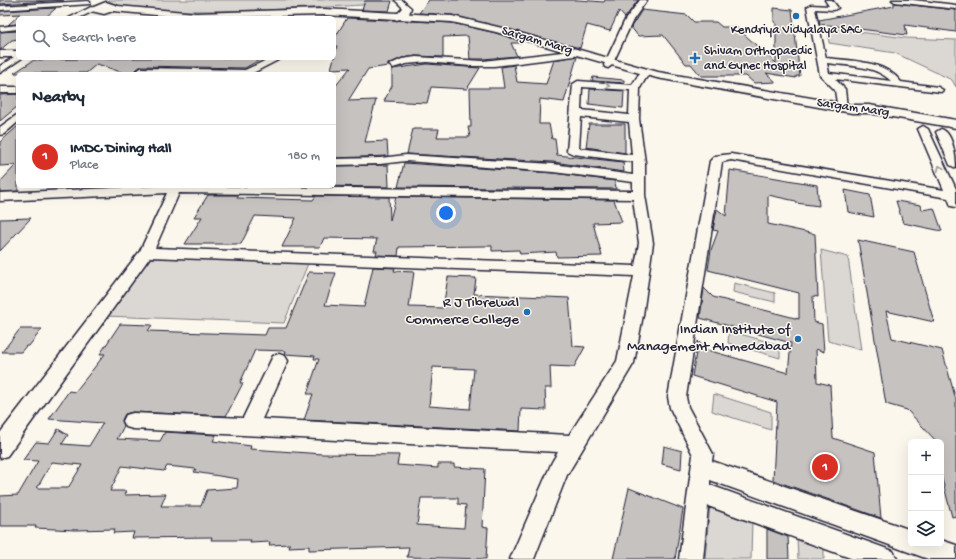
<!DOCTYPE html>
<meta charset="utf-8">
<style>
:root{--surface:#fff;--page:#f6f6f7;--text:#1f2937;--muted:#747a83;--line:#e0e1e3;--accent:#d93025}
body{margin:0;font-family:"Gochi Hand",sans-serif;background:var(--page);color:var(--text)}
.controls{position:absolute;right:12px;bottom:12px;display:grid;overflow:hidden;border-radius:6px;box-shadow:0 4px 16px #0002}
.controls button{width:36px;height:36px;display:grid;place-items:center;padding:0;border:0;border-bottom:1px solid var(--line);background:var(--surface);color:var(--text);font:20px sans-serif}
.you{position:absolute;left:446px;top:213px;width:14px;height:14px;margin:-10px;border:3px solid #fff;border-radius:50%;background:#1a73e8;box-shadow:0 0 0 6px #1a73e833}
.badge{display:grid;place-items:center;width:26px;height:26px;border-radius:50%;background:var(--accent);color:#fff;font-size:13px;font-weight:700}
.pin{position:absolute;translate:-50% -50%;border:2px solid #fff;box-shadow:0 1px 4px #0006}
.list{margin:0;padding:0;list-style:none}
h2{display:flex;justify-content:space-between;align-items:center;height:52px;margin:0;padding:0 16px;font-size:17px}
h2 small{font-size:13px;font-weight:400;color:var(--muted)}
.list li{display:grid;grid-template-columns:26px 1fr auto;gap:12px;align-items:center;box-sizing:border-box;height:64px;padding:0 16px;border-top:1px solid var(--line)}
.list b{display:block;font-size:15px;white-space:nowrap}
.list p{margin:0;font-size:13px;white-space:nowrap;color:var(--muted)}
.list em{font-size:13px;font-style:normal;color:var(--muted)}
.icon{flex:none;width:22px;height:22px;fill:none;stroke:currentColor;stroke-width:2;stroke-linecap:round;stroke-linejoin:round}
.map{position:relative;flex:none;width:956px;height:559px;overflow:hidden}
.search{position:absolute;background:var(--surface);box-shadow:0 4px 16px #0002;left:16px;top:16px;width:320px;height:44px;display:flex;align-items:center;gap:10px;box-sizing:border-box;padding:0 14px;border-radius:6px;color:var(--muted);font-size:15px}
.panel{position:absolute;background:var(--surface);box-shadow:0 4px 16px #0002;left:16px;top:72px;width:320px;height:116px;border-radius:6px}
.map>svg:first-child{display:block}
</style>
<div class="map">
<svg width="956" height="559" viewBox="0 0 956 559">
<rect width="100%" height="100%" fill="#fbf7ec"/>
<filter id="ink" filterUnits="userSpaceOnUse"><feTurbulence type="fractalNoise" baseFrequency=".025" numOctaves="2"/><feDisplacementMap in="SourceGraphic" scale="8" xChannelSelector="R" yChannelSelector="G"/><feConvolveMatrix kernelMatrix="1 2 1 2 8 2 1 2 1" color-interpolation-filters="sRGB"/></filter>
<g filter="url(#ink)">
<path fill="#dbd8d3" stroke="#7e7d87" d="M108,0H382L383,1H365L363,5C327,7 126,20 108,0Z
M828,28L906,38L956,40V87L952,80L895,53L829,43Z
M48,186H95L92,190L42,194Z
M821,250L848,257L861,350L828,341Z
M150,256L309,261L284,323L105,316Z
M734,283L775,293V302L733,292Z
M729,331L780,345V358L728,343Z
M714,394L771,412V430L712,411Z
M710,504L752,519L751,559H705Z
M797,539L824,548V559H798Z"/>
<path fill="#c6c2c0" stroke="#22223b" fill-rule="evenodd" d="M0,0H64L0,4Z
M429,0H578L604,2L605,0H638L625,18L619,11L610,31L587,25L580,48L452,15L419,13Z
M365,1H392L389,11L362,10Z
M894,3L956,10V32L905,25L907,35L820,24L819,20L894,6Z
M56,8L45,18H18V24L8,25L20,14L0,15V11Z
M774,8L792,10L800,76H796V78L766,73L776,82L754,83L746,76H701L691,64H686L663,35L638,36L631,27L642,10L687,15L694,22H716L722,27H736L776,63V23L774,22Z
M347,18L452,23L496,33L520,41L521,43H511L517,56L483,59H470L468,36L443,37V57L416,56L402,58L388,64V66L368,69L348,101L376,100L365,142L387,141L388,156L334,158V88L350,68L331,69L337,46H334V39Z
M18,31V39L12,40L0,50V32Z
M576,56L577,57L564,102L540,99L539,124H549L552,139H555L557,155L623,162L624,172L553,162L407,154L413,129H439L437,137H470L468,127H471L470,88H504L501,67L514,65L517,82L546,84L554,60Z
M141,58H263L245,68L141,66L131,74H127L97,64L86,73H14L34,60Z
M427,64L480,68L467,89L431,87L427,103L384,101L392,86V69Z
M593,77L624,80V83L592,81Z
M590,89L624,91L623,108L589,104Z
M18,94V106L0,121V95Z
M589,124H625V153L586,147Z
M18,126V191L0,192V182L16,165L0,166V142Z
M404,163L553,173L615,181L616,189L398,187Z
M388,165L389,187L320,186H334V166Z
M730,170L817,185L819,206L796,203V201L768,195V224L815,234L818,297L813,296L814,322L822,324L824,352L816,349L817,382L830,385L833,438L875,452L881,518L773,480L777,402L692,376L698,341L707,350L788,373L791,343L700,318L704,288L713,297L799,319V293L708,270L711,250L718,231L713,230L717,209L726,216Z
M845,190L870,195L874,217L848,212Z
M208,195H239L237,198L313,200L316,196L389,197L390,220L396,197L614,200L622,222L593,223L602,256L557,257L556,252L520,254L519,250L492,251V246H486L399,247L398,256L376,255L377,251H374L377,239L324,238L320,247H282L296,218L255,216L241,244H185L202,217H194Z
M896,201L921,205L922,210L934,208L942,231L903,223Z
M31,218L0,251V219Z
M858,240L914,252L934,322L886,311L892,338L942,350L956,400V516L952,517L941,475V442H937L907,410L886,404Z
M373,267L395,268L394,271L414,272L409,307L443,308L448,277L476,278L474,294L569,298L573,346L585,347L574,367L550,366L551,388H545L546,410L521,409L520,431L304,420L313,394H307L319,359H314L315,356L285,354L286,351L255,350L240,383H243L226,416L133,412L125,414L122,420L124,426L117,439L160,441L165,432L216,435L213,441L251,446L250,449L323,454L399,455L397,465L438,468V464H454V467L485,469L482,527L488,528L486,559L407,557L409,547L309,550V546L289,547L290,544L269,545L270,542L250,543L251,540H211L212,537L132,538L134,532L113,533L115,529L75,530L35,528L36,526H0V496L18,495L38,461L23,460L36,442L49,443L58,429L68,435L62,444L89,446L103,423L49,419L69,391L75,392L105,354H100L120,324L152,325L148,331L265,335L268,328H286L309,272L336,273L325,305L364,307ZM433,367L474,369L470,409L429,406ZM52,462L82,465L68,488H37ZM122,466L164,471L167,466L196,469L194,472L238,479L237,488L207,490L201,506H161L166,494L124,495L126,491H110ZM421,498H458V504L466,505L464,528L417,525Z
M20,329H42L29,346H26L21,352H2Z
M664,446L682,451L681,469L662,464Z
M629,488L683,509L675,559H613Z
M767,529L788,537L789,559H767Z"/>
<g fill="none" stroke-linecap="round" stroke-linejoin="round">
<defs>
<path id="minor" d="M395,0H402L411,8L409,14L397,20L393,18L403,8Z
M640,0H647L633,20L612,65L608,68L605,67L604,65L625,20Z
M825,0H832L838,8L834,10L815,9L826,58C850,61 885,60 901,82L938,87L943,90L941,92L835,79L845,89L847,108L842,111L838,110L835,90L820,75L807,7L811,5L829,6ZM827,63C848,66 875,65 891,81L829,73Z
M892,0H913L956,5V9L895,2Z
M88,1L90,2V4L0,10V6Z
M91,7L98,9L79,18H69Z
M18,25V29L0,31V27Z
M0,51H18V58H22L0,73V66L14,57H0Z
M571,51L575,54L574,56L494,66H471L427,62L406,64L393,68L389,65L402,59L416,57L483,61Z
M271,58H282L251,74H132L141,68L245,70Z
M648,69L652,72L646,78L640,88L639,119L645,162V195L653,243L643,315L634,363L567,475L534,559H510L552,462L558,452L133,429L126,427L123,421L126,415L133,413L243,418L273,356L279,354L285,356L288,361L262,419L569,435L617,361L634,276L150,257L7,456L0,458V433L140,251L167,193L0,201V193L159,186L633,191V182L553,172L406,161L380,164L334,165V159L380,158L406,155L553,164L633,175V162L573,154L567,151L573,84L578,81L632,85L639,74ZM582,87L630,90L629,115L581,110ZM581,117L629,122L632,155L579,148ZM179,193L633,199L639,243L635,266L155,248Z
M0,87H18V93H0Z
M18,114V122L4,134L0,135V127Z
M923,126L928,129L956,189V207L951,206L948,198L731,160L722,162L686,397L688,407L713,454L712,461L911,530V544H941V540L956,545V559H928L710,480V485L893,551L897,559H853L708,506L703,559H679L693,455L670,408L668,397L710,161L715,156L731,154L944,190L918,129Z
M941,129C953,132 956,158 956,168L950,165L936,132Z"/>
<path id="major" d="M106,2L118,6L196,13L324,9L452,16L502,28L658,72L852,105H869L956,120V128L869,113H852L657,78L496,32L452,22L324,15L188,18L113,11L104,14L91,11L89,9Z"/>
</defs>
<use href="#minor" stroke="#22223b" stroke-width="3"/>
<use href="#major" stroke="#22223b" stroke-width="3"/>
<use href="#minor" fill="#fbf7ec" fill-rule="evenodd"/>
<use href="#major" fill="#fbf7ec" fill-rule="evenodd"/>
</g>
<defs><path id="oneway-chevron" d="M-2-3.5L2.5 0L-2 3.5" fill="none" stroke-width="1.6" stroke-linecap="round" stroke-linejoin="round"/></defs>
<g stroke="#99979c">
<use href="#oneway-chevron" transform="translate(607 86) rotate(4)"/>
<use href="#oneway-chevron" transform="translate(940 168) rotate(-114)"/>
</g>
</g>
<g fill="#1f6fb2" stroke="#fbf7ec" stroke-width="1.5">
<circle cx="796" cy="16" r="4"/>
<path d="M693 52h4v4h4v4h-4v4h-4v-4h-4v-4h4z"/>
<circle cx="527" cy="312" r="4"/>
<circle cx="798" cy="339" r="4"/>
</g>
<g text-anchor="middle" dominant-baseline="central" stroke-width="3" stroke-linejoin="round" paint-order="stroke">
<g font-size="13" fill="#22223b" stroke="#fbf7ec">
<text x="796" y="30">Kendriya Vidyalaya SAC</text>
<text x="704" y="51" text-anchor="start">Shivam Orthopaedic<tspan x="704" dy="15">and Gynec Hospital</tspan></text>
</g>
<g font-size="13" fill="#22223b" stroke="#fbf7ec">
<text transform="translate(537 41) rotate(16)">Sargam Marg</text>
<text transform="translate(853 108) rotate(8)">Sargam Marg</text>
</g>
<g font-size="15" fill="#22223b" stroke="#fbf7ec" text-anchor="end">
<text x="519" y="303">R J Tibrewal<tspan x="519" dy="17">Commerce College</tspan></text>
<text x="790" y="330">Indian Institute of<tspan x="790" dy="17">Management Ahmedabad</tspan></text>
</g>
</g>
</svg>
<div class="controls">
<button>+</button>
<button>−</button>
<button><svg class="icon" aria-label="layers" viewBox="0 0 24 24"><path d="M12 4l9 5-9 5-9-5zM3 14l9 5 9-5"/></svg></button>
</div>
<div class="you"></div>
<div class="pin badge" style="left:825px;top:467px">1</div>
<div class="search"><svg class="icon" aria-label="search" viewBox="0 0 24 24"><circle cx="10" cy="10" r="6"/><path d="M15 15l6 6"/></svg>Search here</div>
<section class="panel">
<h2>Nearby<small></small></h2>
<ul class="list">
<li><span class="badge">1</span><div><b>IMDC Dining Hall</b><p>Place</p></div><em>180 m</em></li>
</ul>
</section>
</div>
